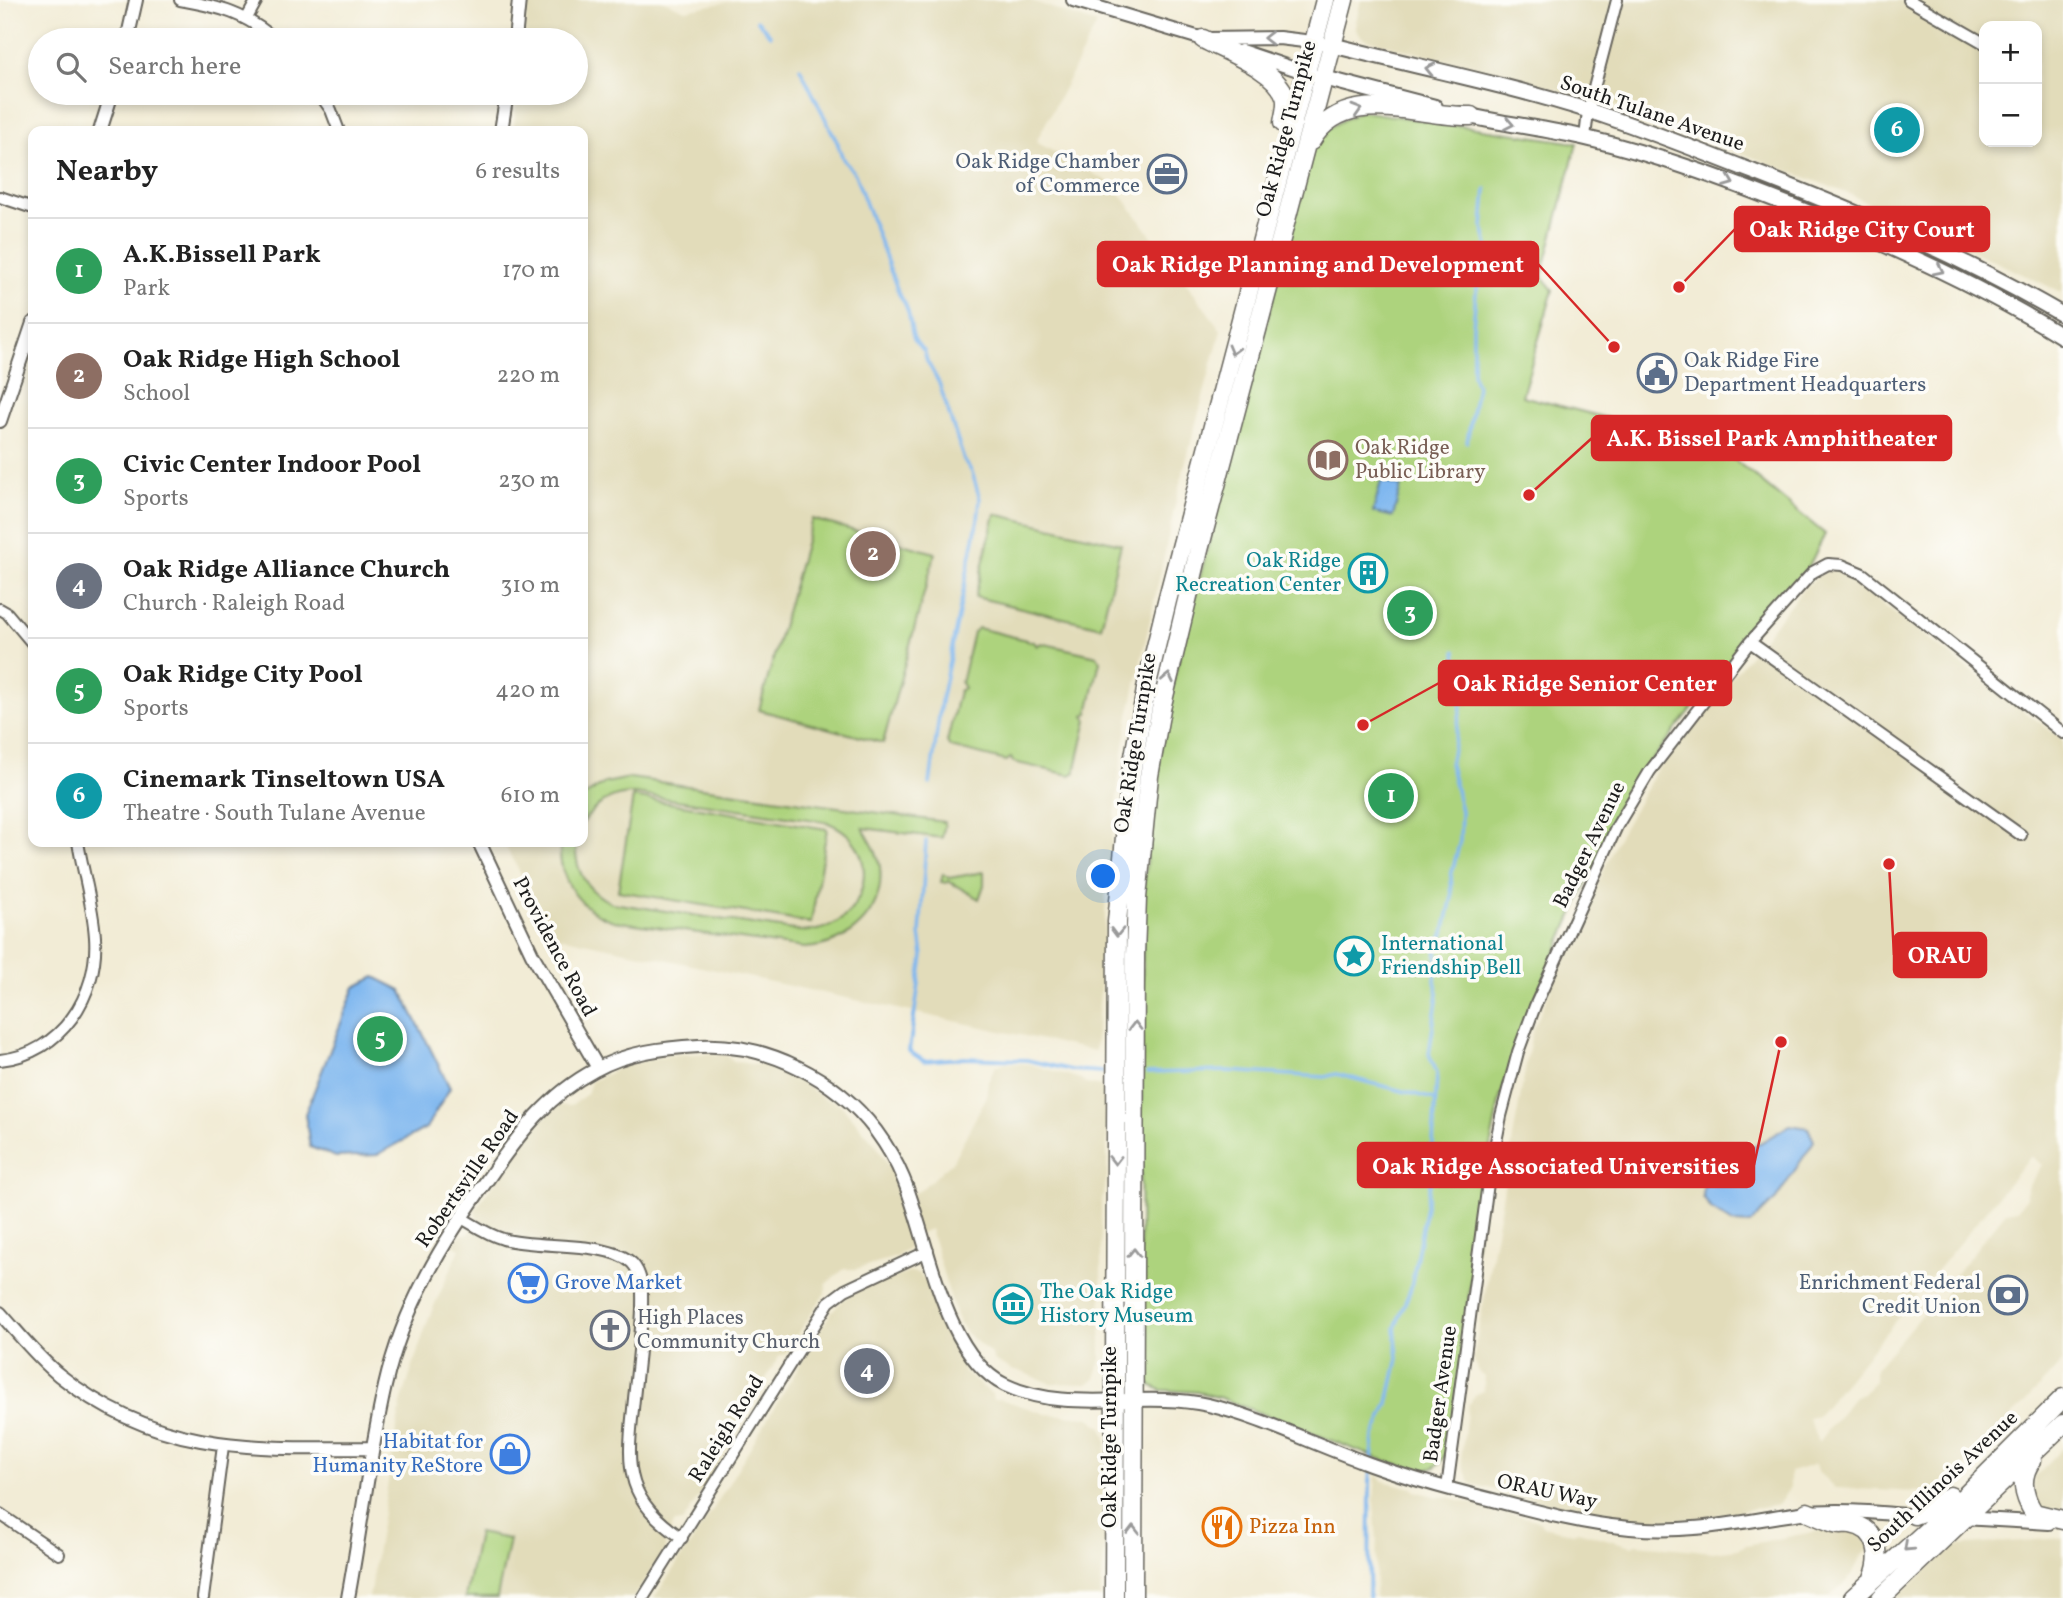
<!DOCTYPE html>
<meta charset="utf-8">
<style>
:root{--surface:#fff;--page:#f2f2f2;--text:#222;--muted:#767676;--line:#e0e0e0;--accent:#d93025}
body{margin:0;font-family:Vollkorn,serif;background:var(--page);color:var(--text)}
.controls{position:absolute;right:21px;top:21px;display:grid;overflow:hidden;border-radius:14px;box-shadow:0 4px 10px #0003}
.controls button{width:63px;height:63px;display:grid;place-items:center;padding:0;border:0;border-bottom:2px solid var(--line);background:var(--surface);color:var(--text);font:35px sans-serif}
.you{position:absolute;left:1104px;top:877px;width:24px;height:24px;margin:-18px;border:5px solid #fff;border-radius:50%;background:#1a73e8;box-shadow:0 0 0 10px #1a73e833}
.badge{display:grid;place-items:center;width:46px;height:46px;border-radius:50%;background:var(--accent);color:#fff;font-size:23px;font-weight:700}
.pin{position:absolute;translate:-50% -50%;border:4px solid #fff;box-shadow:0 2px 7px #0006}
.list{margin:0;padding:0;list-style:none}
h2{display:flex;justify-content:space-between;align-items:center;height:91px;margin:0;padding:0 28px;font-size:30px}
h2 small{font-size:23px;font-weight:400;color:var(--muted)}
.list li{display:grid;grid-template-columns:46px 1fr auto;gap:21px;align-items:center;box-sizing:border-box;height:105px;padding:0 28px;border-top:2px solid var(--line)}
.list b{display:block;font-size:26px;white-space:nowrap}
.list p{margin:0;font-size:23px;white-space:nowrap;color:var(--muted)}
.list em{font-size:23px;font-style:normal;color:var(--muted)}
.icon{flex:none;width:38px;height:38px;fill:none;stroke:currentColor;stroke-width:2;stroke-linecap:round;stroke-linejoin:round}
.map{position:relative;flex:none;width:2063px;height:1598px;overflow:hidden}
.search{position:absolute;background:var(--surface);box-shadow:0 4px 10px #0003;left:28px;top:28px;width:560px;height:77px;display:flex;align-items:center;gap:18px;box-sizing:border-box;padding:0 24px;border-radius:38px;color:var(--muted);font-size:26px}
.panel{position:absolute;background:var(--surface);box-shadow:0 4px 10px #0003;left:28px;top:126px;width:560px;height:721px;border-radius:14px}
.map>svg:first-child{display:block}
</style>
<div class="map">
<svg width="2063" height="1598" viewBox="0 0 2063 1598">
<rect width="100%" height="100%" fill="#fdfcf7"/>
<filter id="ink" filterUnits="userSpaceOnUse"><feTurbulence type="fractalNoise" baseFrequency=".0143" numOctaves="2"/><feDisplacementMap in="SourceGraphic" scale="14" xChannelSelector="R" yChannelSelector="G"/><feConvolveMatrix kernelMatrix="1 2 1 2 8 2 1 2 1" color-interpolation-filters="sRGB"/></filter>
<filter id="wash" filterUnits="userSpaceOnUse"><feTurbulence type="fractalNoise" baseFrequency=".00686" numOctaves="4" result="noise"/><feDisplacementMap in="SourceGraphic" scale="28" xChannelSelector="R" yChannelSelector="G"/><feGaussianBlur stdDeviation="1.57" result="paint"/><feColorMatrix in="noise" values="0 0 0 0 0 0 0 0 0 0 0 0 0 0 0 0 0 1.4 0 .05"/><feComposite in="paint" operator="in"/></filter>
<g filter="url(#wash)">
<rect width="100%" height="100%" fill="#f2ecd6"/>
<path fill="#e2dcba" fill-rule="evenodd" d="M529,0H661L686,10L738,0H1029L1097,24L1036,142L1114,185L1221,330L1179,487L1128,721L1120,771L1106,894L1103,957L1095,1051L556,936L503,842H583V131H513L518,93H576V40H524Z
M1361,0H2063V293L1849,194L1612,104L1372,41L1363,38L1356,30V21ZM1984,26H2037V142H1984Z
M1830,570L1838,571L2063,740V1361L1941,1493L1835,1488L1819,1473L1816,1464L1790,1472V1487L1779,1504L1702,1518L1624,1521L1471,1484L1462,1465L1461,1458L1468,1406L1476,1394L1483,1391L1485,1377L1479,1372L1473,1360L1532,1032L1618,838L1656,771L1805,587L1820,575ZM2031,1156L2042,1165L2027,1188V1197L2017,1210L2006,1212L1946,1286V1294L1938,1304L1929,1306L1875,1369V1380L1863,1394L1854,1397L1818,1442L1808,1418L1817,1416Z
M710,1053L726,1055L734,1061L754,1065L764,1063L775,1066L790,1074L825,1099L833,1100L840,1104L876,1145L893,1172L903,1196L919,1191L952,1162L986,1098L988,1082L995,1067L1003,1063L1029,1064L1081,1079L1086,1084L1107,1087V1178L1101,1204V1360L1095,1378L1088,1384L1050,1383L1019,1371H1014L994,1360L991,1354L965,1332L956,1316L930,1229L913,1236L907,1249L896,1257L856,1269H844L827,1283L825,1293L785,1354L779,1356L742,1420L738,1431L688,1514L682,1522L675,1523L665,1539V1549L633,1598H369L401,1403L429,1317L460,1249L453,1245L457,1238L461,1234H469L477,1218L475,1210L478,1205L537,1125L559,1105L570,1106L587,1094L591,1082L621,1067L667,1055Z
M911,1272L919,1273L928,1284L938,1317L964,1364V1372L992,1394L993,1400L1000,1399L1046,1414L1088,1417L1102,1427L1106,1439V1536L1100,1598H654L711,1513L832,1311L843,1300L859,1289Z
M2063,1447V1509L2051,1508L2049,1511L2038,1506L2030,1493L2034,1491V1478Z
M1376,1474L1383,1481L1413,1488L1415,1491L1438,1497H1448L1536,1520L1540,1521L1542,1526L1573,1533L1578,1531L1631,1546L1637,1544L1713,1552L1738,1549L1746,1545L1833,1528L1853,1529L1872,1546L1860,1557L1852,1576L1828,1598H1375L1377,1540L1374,1504Z
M2063,1538V1598H1896L1955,1546Z"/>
<path fill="#add37d" stroke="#64784c" stroke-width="2" d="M1360,111L1577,143L1542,276L1553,290L1522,396L1719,447L1825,534L1808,568L1733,656L1645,769L1617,815L1520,1033L1500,1098L1483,1183L1450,1448L1442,1461L1433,1468L1421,1471L1377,1458L1221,1398L1197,1392L1161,1390L1148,1384L1139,1371L1143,893L1155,778L1177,665L1312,147L1324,130Z
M995,514L1121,544L1101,627L975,597Z
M812,519L935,553L883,743L759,710Z
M978,628L1034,642L1037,646L1041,643L1097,656L1100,661L1088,713L1084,716L1087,720L1075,772L1070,775L1013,762L1011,758L1006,761L950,747L947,742L959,691L964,688L961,683L973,632Z
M630,778L945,822L942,838L863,828C870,841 878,852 880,867C885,913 848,946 804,948L614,921C579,910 557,879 560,842H576C574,869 586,892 612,903L800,931C871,935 889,839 822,821L634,794C612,794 595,804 583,823V797L605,783Z
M633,797L827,829L811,923L618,891Z
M984,872V885L979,899L948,881L947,883L941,882L943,874L949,878Z
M478,1533L509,1539L497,1598H465Z"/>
<path fill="#7fb7ef" stroke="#4e6a86" stroke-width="2" d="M1381,481L1401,486L1393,517L1373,512Z
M375,977L401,990L450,1088L426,1128L377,1155L336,1157L310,1147L305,1114L355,987Z
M1790,1125L1808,1128L1814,1141L1776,1199L1750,1224L1733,1223L1711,1209L1703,1197L1704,1183L1717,1162L1750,1149Z"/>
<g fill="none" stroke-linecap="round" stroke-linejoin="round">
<path stroke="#7fb7ef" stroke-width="3.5" d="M757,20L770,35
M800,68L837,142L843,159L855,174L899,294C902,299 906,304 907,309C913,325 908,339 924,350L927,361L939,383L964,460L972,472L980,499L978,519L941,701L930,784
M1467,442L1477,386L1473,375V327L1476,293L1488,246L1483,227L1486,189
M926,841L920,934L923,956L909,1051L924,1061L961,1058L1027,1060L1071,1070L1104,1072
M1147,1073L1227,1071L1325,1077L1336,1074L1434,1099
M1369,1598L1370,1482L1374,1436L1388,1403L1398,1358L1395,1328L1411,1288L1431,1179L1437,1073L1429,1054L1438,993L1435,981L1437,949L1444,933L1452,897L1451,876L1460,841L1461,811L1450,765L1461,708L1456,651"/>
</g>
</g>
<g filter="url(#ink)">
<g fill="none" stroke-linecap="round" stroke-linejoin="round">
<defs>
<path id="minor" d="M180,0C220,7 245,13 276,40
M1909,0L1984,43
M247,18L257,0
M319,93L331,110L339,131
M1585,138L1588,111L1617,0
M0,197L33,208
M0,609L7,613L33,644
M1750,642L2021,835
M0,1060C61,1054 99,995 95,937C93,905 83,873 78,842
M460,1217C474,1225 488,1235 503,1239C536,1249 608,1240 632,1263C644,1276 642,1292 642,1308C641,1342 636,1376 633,1409C626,1472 627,1500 682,1538
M1447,1488L1488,1183L1501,1116L1518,1052L1535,1006L1617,826L1650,771L1750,642L1813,572L1828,564L1842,565L1863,574L2063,733
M0,1514L59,1554
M203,1598L223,1446
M643,1598L829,1302L845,1290L928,1251"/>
<path id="tertiary" d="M1073,0L1210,41
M1207,39L1279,38L1321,43
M127,40L136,0
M515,40L519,0
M1241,51L1313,75
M100,131L112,93
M501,131L507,93
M1934,248L1943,245L1959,232
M0,421L33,323
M479,842L532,954L598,1068
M0,1313C19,1334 37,1357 59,1375C157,1454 255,1449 373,1448
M1962,1518L2049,1523
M348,1598C361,1528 369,1456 385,1386C403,1307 443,1241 490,1176C519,1134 549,1094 595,1070C627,1052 663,1048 699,1046C766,1042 836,1078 876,1131C887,1146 896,1161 903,1178C928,1237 943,1355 1005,1385C1068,1415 1141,1390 1208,1405C1260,1417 1309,1442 1359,1460C1403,1477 1448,1489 1493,1500C1538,1512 1584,1524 1630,1528C1690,1534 1743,1521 1801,1513C1838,1508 1882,1513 1919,1516"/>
<path id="secondary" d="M1332,45C1418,67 1505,84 1590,111C1645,129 1700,151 1754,172C1860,213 1965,258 2063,315
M1324,78L1435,107
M1461,114C1502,124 1544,128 1586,138C1660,155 1731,182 1802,210C1892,246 1981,286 2063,337"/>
<path id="trunk" d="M1203,39C1227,52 1275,69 1285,96C1288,104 1284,115 1283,123
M1311,141C1345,83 1419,118 1471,116
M2032,1460C2019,1477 2023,1496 2034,1513L2063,1520
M1807,1512C1816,1516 1825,1520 1834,1523C1840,1525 1845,1523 1851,1524C1879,1528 1882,1557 1873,1578
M1914,1515L1931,1509L1950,1496
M1114,1598L1117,922L1131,773L1147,684L1167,601L1325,0
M1133,1598L1135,955L1137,898L1149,776L1161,709L1199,550L1344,0
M1853,1598L1965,1496L2063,1398
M1881,1598L2063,1424"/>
</defs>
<use href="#minor" stroke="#67655d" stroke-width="14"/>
<use href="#tertiary" stroke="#67655d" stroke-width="16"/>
<use href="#secondary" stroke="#67655d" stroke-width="18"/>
<use href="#trunk" stroke="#67655d" stroke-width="21"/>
<use href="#minor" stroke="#fff" stroke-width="10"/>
<use href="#tertiary" stroke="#fff" stroke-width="12"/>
<use href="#secondary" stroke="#fff" stroke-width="14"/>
<use href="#trunk" stroke="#fff" stroke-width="18"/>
</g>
<defs><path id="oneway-chevron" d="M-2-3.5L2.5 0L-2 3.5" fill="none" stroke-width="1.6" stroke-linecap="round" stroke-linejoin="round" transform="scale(1.75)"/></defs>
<g stroke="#999">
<use href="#oneway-chevron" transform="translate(1268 38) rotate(-180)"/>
<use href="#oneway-chevron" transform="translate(1430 69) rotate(-167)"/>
<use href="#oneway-chevron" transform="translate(1357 110) rotate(-17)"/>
<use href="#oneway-chevron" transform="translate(1509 124) rotate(11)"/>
<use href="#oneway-chevron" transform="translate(1729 182) rotate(21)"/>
<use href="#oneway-chevron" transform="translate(1939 270) rotate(26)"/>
<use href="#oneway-chevron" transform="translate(1233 350) rotate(105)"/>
<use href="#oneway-chevron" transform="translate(1168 678) rotate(-78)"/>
<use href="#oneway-chevron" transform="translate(1117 932) rotate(91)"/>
<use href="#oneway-chevron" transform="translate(1135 1026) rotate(-90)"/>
<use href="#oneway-chevron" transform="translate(1115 1160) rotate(90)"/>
<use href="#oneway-chevron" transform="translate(1134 1253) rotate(-90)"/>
<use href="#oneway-chevron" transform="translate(1133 1530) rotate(-90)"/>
<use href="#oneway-chevron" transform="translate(1908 1547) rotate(137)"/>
</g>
</g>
<defs>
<symbol id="office-ring" viewBox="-11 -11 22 22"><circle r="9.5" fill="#fdfcf7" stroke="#5c6f8a" stroke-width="1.5"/><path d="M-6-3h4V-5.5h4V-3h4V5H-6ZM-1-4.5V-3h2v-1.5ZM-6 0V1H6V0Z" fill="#5c6f8a"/></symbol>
<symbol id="civic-ring" viewBox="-11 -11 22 22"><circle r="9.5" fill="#fdfcf7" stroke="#5c6f8a" stroke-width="1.5"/><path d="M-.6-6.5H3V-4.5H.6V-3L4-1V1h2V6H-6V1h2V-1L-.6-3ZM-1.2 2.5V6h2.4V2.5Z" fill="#5c6f8a"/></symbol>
<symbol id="library-ring" viewBox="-11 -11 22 22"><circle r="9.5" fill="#fdfcf7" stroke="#8d6e63" stroke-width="1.5"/><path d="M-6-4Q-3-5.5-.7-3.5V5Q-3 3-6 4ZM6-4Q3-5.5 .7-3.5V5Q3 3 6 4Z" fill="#8d6e63"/></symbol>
<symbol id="building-ring" viewBox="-11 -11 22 22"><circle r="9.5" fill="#fdfcf7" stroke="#0f9aa8" stroke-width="1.5"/><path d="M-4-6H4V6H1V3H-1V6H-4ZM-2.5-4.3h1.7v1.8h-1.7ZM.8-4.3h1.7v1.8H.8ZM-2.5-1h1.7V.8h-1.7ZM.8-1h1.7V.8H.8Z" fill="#0f9aa8"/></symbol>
<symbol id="sight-ring" viewBox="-11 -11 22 22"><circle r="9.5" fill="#fdfcf7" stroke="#0f9aa8" stroke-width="1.5"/><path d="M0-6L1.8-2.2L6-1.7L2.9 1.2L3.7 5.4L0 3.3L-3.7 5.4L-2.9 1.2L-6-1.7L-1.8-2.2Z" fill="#0f9aa8"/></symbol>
<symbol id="supermarket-ring" viewBox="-11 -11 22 22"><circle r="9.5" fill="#fdfcf7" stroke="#3f7fe0" stroke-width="1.5"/><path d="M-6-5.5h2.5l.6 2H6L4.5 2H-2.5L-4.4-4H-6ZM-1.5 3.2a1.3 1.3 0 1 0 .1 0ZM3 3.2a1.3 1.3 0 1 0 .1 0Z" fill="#3f7fe0"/></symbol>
<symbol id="bank-ring" viewBox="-11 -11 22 22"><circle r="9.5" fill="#fdfcf7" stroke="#5c6f8a" stroke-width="1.5"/><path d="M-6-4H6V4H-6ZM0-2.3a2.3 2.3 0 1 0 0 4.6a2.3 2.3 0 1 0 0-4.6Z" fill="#5c6f8a"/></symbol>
<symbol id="museum-ring" viewBox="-11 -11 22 22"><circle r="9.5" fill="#fdfcf7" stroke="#0f9aa8" stroke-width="1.5"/><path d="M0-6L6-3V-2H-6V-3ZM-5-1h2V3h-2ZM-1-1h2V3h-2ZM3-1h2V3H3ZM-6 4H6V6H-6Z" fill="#0f9aa8"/></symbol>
<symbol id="church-ring" viewBox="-11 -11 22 22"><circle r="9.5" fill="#fdfcf7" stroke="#6b7280" stroke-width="1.5"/><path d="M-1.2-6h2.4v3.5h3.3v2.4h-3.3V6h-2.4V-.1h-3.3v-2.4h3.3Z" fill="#6b7280"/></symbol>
<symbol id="shop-ring" viewBox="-11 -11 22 22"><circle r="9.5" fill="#fdfcf7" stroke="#3f7fe0" stroke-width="1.5"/><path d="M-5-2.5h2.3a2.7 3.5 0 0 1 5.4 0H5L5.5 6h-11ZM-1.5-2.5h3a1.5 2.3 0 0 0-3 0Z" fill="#3f7fe0"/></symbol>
<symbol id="restaurant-ring" viewBox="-11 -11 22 22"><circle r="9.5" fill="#fdfcf7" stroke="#e8710a" stroke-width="1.5"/><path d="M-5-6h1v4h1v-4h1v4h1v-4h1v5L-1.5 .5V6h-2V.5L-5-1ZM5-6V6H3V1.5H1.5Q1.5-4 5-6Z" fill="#e8710a"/></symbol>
</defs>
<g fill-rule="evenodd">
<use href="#office-ring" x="1145" y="152" width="44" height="44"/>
<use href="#civic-ring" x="1635" y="351" width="44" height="44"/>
<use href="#library-ring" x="1306" y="438" width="44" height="44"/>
<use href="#building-ring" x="1346" y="551" width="44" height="44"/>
<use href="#sight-ring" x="1332" y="934" width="44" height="44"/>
<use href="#supermarket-ring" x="506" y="1261" width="44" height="44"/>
<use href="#bank-ring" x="1986" y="1273" width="44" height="44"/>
<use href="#museum-ring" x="991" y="1282" width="44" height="44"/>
<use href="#church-ring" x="588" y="1308" width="44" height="44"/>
<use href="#shop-ring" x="488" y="1432" width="44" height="44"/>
<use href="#restaurant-ring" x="1200" y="1505" width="44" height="44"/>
</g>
<g text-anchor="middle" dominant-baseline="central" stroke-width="7" stroke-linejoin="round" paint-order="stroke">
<g font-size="21" fill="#1c1c1c" stroke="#fdfcf7">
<text transform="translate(1652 114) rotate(19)">South Tulane Avenue</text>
<text transform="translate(1287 129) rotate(-75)">Oak Ridge Turnpike</text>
<text transform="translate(1136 743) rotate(-81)">Oak Ridge Turnpike</text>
<text transform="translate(1590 845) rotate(-64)">Badger Avenue</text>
<text transform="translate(554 947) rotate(62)">Providence Road</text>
<text transform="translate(468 1179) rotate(-55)">Robertsville Road</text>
<text transform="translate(1441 1394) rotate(-82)">Badger Avenue</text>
<text transform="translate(727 1429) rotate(-58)">Raleigh Road</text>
<text transform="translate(1110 1437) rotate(-90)">Oak Ridge Turnpike</text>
<text transform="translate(1943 1482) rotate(-43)">South Illinois Avenue</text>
<text transform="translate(1547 1492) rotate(12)">ORAU Way</text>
</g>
<g font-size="21" fill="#4e5e75" stroke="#fdfcf7" text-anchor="end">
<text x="1140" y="162">Oak Ridge Chamber<tspan x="1140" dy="24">of Commerce</tspan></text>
<text x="1684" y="361" text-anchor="start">Oak Ridge Fire<tspan x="1684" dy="24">Department Headquarters</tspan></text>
<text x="1981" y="1283">Enrichment Federal<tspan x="1981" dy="24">Credit Union</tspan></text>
</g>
<g font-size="21" fill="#785e54" stroke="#fdfcf7" text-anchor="start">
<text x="1355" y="448">Oak Ridge<tspan x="1355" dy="24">Public Library</tspan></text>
</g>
<g font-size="21" fill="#0d838f" stroke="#fdfcf7" text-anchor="start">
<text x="1341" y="561" text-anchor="end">Oak Ridge<tspan x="1341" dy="24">Recreation Center</tspan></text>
<text x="1381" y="944">International<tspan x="1381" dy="24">Friendship Bell</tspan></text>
<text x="1040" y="1292">The Oak Ridge<tspan x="1040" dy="24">History Museum</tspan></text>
</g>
<g font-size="21" fill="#366cbe" stroke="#fdfcf7" text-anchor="start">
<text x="555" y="1283">Grove Market</text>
<text x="483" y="1442" text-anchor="end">Habitat for<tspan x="483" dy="24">Humanity ReStore</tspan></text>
</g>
<g font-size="21" fill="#5b616d" stroke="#fdfcf7" text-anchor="start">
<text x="637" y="1318">High Places<tspan x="637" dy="24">Community Church</tspan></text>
</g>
<g font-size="21" fill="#c56008" stroke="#fdfcf7" text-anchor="start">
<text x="1249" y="1527">Pizza Inn</text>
</g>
</g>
<path fill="none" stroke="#d62828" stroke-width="2.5" d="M1679 287L1735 229M1614 347L1538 264M1529 495L1592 438M1363 725L1439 683M1889 864L1894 955M1781 1042L1754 1165"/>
<g fill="#d62828" stroke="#fdfcf7" stroke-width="2.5">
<circle cx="1679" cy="287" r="7"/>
<circle cx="1614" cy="347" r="7"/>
<circle cx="1529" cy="495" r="7"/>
<circle cx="1363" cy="725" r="7"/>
<circle cx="1889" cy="864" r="7"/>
<circle cx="1781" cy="1042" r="7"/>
</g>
<g fill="#d62828" stroke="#d62828" stroke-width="2.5">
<rect x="1735" y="207" width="254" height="44" rx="7"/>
<rect x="1098" y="242" width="440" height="44" rx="7"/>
<rect x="1592" y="416" width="359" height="44" rx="7"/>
<rect x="1439" y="661" width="292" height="44" rx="7"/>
<rect x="1894" y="933" width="92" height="44" rx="7"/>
<rect x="1358" y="1143" width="396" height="44" rx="7"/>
</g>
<g font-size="23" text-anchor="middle" font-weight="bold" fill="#fff">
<text x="1862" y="237">Oak Ridge City Court</text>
<text x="1318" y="272">Oak Ridge Planning and Development</text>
<text x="1772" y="446">A.K. Bissel Park Amphitheater</text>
<text x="1585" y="691">Oak Ridge Senior Center</text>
<text x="1940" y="963">ORAU</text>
<text x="1556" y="1174">Oak Ridge Associated Universities</text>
</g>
</svg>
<div class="controls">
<button>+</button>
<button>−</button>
</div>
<div class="you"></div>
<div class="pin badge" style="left:1391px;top:796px;background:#2e9e5b">1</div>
<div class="pin badge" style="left:873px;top:554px;background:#8d6e63">2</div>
<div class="pin badge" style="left:1410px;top:613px;background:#2e9e5b">3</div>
<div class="pin badge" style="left:867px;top:1371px;background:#6b7280">4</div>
<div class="pin badge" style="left:380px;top:1039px;background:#2e9e5b">5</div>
<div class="pin badge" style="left:1897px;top:130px;background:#0f9aa8">6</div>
<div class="search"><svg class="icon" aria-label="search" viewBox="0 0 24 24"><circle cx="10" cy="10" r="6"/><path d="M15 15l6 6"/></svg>Search here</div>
<section class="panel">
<h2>Nearby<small>6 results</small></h2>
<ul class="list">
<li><span class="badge" style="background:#2e9e5b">1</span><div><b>A.K.Bissell Park</b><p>Park</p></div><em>170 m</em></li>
<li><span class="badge" style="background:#8d6e63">2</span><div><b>Oak Ridge High School</b><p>School</p></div><em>220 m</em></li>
<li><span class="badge" style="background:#2e9e5b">3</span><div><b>Civic Center Indoor Pool</b><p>Sports</p></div><em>230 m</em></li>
<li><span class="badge" style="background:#6b7280">4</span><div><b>Oak Ridge Alliance Church</b><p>Church · Raleigh Road</p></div><em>310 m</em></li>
<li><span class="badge" style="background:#2e9e5b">5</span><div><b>Oak Ridge City Pool</b><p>Sports</p></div><em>420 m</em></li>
<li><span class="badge" style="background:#0f9aa8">6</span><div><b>Cinemark Tinseltown USA</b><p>Theatre · South Tulane Avenue</p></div><em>610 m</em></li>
</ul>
</section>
</div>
